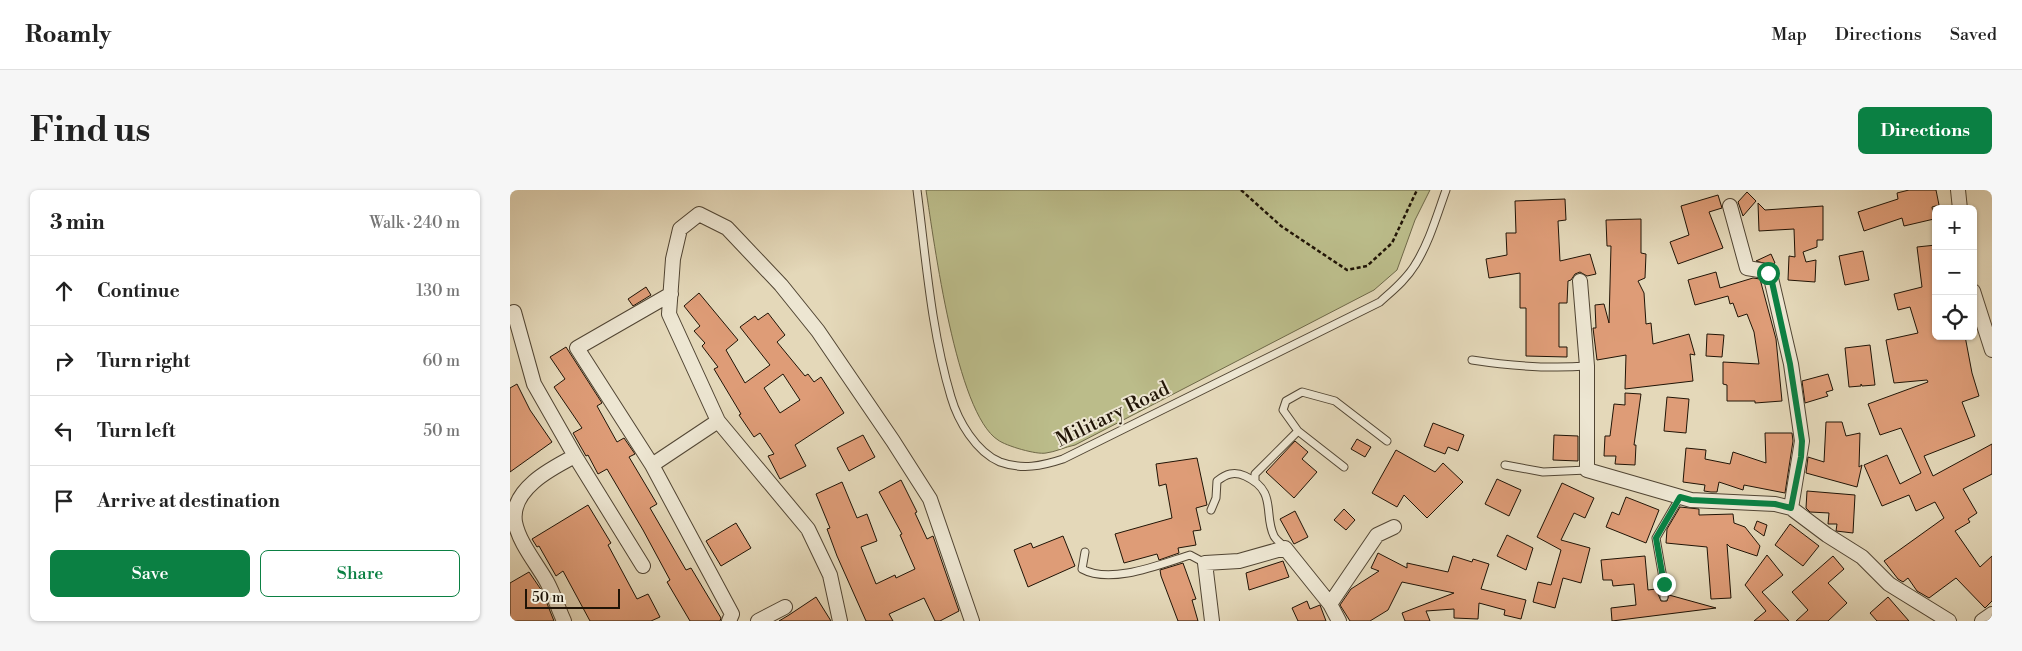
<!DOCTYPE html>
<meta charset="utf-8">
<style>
:root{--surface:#fff;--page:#f6f6f6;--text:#222;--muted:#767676;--line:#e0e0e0;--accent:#0b8043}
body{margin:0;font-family:"Libre Bodoni",serif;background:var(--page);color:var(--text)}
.controls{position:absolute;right:15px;top:15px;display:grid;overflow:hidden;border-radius:8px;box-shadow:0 1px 4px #0004}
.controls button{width:45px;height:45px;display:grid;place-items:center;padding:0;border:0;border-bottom:1px solid var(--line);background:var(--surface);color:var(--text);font:25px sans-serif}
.scale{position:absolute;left:15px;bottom:12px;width:95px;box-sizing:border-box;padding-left:5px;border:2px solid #201406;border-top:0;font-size:14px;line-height:18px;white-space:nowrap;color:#201406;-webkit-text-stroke:4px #ede6d2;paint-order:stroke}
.stop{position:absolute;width:15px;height:15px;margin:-11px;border:4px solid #0b8043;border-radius:50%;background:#fff}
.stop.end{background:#0b8043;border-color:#fff;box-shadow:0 1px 5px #0008}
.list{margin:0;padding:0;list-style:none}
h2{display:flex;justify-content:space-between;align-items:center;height:65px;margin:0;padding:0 20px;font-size:21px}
h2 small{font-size:16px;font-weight:400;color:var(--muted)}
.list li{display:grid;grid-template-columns:32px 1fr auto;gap:15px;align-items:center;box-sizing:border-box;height:70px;padding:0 20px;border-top:1px solid var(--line)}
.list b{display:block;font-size:19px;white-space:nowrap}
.list em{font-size:16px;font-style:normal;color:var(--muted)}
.actions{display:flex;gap:10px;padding:15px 20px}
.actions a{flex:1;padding:11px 0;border:1px solid var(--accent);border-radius:8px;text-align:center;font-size:18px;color:var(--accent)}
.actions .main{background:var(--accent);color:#fff}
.icon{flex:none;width:28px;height:28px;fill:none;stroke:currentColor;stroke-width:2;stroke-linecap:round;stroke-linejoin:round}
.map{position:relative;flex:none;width:1482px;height:431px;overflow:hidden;border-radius:8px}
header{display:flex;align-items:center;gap:30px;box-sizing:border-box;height:70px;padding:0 25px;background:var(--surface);border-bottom:1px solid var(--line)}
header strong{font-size:24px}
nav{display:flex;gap:28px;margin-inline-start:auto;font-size:18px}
.intro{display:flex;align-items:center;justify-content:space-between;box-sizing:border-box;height:120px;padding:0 30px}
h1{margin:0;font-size:35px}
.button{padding:12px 22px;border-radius:8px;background:var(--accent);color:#fff;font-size:18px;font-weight:700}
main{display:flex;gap:30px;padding:0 30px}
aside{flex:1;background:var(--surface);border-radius:8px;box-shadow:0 1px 4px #0004}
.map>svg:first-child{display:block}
</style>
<header>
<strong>Roamly</strong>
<nav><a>Map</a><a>Directions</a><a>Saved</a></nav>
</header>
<div class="intro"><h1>Find us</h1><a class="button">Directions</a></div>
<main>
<aside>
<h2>3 min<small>Walk · 240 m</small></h2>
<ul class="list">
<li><svg class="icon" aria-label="ahead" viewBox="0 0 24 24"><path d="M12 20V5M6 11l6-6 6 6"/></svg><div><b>Continue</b></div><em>130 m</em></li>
<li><svg class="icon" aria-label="right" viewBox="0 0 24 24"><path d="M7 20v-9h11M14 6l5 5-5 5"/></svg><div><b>Turn right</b></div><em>60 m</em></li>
<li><svg class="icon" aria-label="left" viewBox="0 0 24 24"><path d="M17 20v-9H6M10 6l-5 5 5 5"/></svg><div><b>Turn left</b></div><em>50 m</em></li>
<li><svg class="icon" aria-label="arrive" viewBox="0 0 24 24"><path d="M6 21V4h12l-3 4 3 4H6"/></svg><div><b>Arrive at destination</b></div></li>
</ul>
<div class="actions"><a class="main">Save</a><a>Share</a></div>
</aside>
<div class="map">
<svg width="1482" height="431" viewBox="0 0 1482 431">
<rect width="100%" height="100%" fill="#e4d8b9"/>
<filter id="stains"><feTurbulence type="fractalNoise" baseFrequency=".004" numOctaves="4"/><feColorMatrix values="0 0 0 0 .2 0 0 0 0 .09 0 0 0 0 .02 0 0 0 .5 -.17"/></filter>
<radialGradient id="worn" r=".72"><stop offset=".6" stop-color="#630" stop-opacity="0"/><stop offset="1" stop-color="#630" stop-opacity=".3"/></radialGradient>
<path fill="#bbbc8a" stroke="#6e6848" d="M416,0H920L905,30L887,80L864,100L565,255C555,257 545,262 536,263C527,265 496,256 488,250C446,223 424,51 416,0Z"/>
<path fill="#de9c77" stroke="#201406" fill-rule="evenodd" d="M1399,0H1426L1429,15L1422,17L1424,29L1394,36L1392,28L1354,41L1348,22L1388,9L1387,3Z
M1237,2L1246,11L1233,26L1228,12Z
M1208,5L1212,18L1199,22L1213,58L1168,74L1160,52L1179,45L1171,16Z
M1055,9L1056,30L1048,31L1050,71L1080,64L1086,84L1077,86L1070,82L1065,84L1061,90L1058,91L1057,113H1049V157H1057V167L1016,166V118H1010V83L979,88L976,69L997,65L996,43H1006L1005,11Z
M1248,13L1255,20L1313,16V50H1307V57L1293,62L1296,72L1306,70L1305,92L1278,90L1279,66L1285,67L1284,39L1249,41Z
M1131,29V63L1136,64L1135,88L1128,91L1134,103L1136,134L1141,133L1143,154L1179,144L1185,165L1180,164L1183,191L1115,199L1116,165L1087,170L1083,138H1086L1085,115L1094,114L1099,133L1101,56H1097L1096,30Z
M1426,55V146H1455L1462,183L1469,206L1452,212L1465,246L1414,266L1423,286L1482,254V284L1453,299L1467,323L1458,329L1460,332L1445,341L1470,377L1482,366V411L1475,418L1446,388L1419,408L1407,401L1398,388L1393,392L1388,389L1374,371L1434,328L1425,312L1406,321L1399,305L1372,316L1354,275L1377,265L1390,294L1411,283L1391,238L1370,245L1358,214L1418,192L1417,190L1384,193L1376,150L1408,143L1400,117L1388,120L1384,104L1412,97L1407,57Z
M1353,61L1359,90L1335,95L1329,66Z
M1261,64L1265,73L1261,75L1246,71Z
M1206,82L1210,98L1243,88L1250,89L1266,149L1272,211L1245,213V211H1217V195L1213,194V172L1249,174L1244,142L1237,124L1228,127L1223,113L1220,114L1218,106L1185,115L1178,90Z
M136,97L141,105L123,116L118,109Z
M189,103L228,150L216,160L235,193L260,175L230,137L245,126L248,130L258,123L275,145L267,152L295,186L298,184L304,192L311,187L334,223L285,255L296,276L270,289L258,266L264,264L250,243L244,247L229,225L231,224L204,179L208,177L192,156L195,153L184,141L190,136L174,116ZM273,184L290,210L270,223L254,198Z
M1197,144L1214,145L1212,167L1196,166Z
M1360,155L1365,195L1352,196L1351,194V196L1339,197L1335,158Z
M56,157L92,213L87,216L107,252L114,248L125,264L119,267L147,314L140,318L176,380L181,378L211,428L210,431H180L157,392L160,390L133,340L97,279L88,284L78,265L76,266L63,243L72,238L44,197L55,189L40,167Z
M1318,184L1323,200L1316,202L1318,206L1295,213L1292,191Z
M7,194L20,220L42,252L0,282V198Z
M1115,203L1131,204L1124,255H1126L1125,275L1105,274L1106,266H1094L1095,246H1100L1104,214L1115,215Z
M1157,207L1179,209L1176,243L1154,241Z
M1316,232H1332L1336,246L1350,243L1349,277L1352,275L1347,297L1296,283L1298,267L1314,272Z
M923,233L954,245L948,261L938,257L935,264L914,256Z
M1255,243H1282L1283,251L1275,303L1234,295L1233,300L1209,292L1207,302H1201L1194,301L1195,295L1173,292L1176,258L1196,260L1195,269L1220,274L1223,262L1256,273Z
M353,245L365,267L339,281L327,258Z
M1044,245L1068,246V271L1043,270Z
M847,249L861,257L855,267L841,259Z
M785,251L798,262L792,269L807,282L784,308L756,282Z
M886,260L925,282L933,273L953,292L917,328L894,305L887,317L862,303Z
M687,268L697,315L686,318L691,340L683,341L686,355L668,358L669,363L649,370L647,364L614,373L605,344L662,328L656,294L649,296L646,274Z
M987,289L1011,300L999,326L975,314Z
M391,290L407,322L405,323L417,349L423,346L449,421L430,431H425L414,408L379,424L383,431H356L327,366L317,339L320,338L306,304L332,292L347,328L357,324L367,351L351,357L366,394L385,385L386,388L405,379L390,345L392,344L369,302Z
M1052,293L1084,308L1075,328L1064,323L1051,350L1080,358L1071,393L1053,388L1045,418L1023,412L1028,392L1041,395L1051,360L1027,347Z
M1297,301L1345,305L1343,343L1326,341L1327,334H1318L1319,323L1300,322L1296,318Z
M1116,307L1149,320L1136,353L1096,337L1102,322L1109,325Z
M78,315L101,353L98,355L127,409L138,404L150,427L141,431H80L53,381L46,386L29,356L27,357L22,349Z
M1170,317L1189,319V325L1223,324L1224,333L1235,337L1250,356L1247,366L1220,357L1217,354L1221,408L1201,409L1197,357L1156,353L1157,339Z
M834,319L845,330L836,340L824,330Z
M785,321L798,347L784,354L770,329Z
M1247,331L1257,335L1254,346L1244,339Z
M226,333L241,358L211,376L196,351Z
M1280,334L1309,356L1293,376L1265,355Z
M997,345L1023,358L1016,380L987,366Z
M553,346L565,376L518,397L504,360L521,353L523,358Z
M868,363L897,378V373L938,382L943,366L962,372L963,369L979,374L971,399L1016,410L1011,429L994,425L995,420L969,413L968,429L944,428V419L916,421L920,431H895L892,423L944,403L892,392L878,420L860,431H840L830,415L841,399L869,381L861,378Z
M1257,365L1273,385L1252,402L1279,431H1244L1256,421L1235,395Z
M1135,366L1138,400L1146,399L1151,411H1157L1159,405L1206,418L1102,431L1101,418L1126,415L1124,394L1103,396L1102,390H1093L1091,370Z
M1323,366L1334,379L1318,393L1337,413L1318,431H1286L1298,420L1282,402Z
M773,371L779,387L739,400L736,383Z
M673,373L686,409L682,410L688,431H668L651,386L650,380Z
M19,382L32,401L44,431H0V393Z
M306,407L321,431H269L279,425Z
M1378,407L1399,431H1367L1360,423Z
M797,411L800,419L810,415L816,431H788L782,418Z"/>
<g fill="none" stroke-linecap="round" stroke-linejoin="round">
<defs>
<path id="service" d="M407,0C416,69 421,140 441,207C448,231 466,262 490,272C512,280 532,276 553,269L870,112C882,101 896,90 905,75C919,53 927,25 936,0
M962,170C1001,176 1038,179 1077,176
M995,275L1033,282L1077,280
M834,277L788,241L773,220L776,211L792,202L825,211L877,251
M745,291V284L788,241
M701,320L706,308L707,291C716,284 724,281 735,286C768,301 753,324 764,346C766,350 772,354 775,358
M575,362L572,379C601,395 651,374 680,365L695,373
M1154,407V394L1146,348L1170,307"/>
<path id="minor" d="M1448,0L1450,19
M1220,16L1237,78L1255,81L1261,88L1281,174L1292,251L1281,318
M1070,91L1077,176V280L1181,310L1265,314L1281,318L1317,345L1352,367L1379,394L1439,431
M1463,101L1482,160
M161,104L67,158L142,275L222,424L219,431
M4,122L24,194L65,266C42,278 0,299 5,332C9,353 27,374 37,392C44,405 48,418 54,431
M65,266L133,376
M142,275L208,231
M820,414L867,345L884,337
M248,431L275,417
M330,431L320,385L298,339L208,231L159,124L163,69L170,39L189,24L217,38L271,95L308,141L383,251L420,309L462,431
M702,431L695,373L729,371L775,358L820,414L829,431
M1472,431L1482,424"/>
</defs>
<use href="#service" stroke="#514533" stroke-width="9"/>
<use href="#minor" stroke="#514533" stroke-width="16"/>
<path stroke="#201406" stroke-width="2.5" stroke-dasharray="4 2.5" stroke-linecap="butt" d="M731,0L771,36L837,80L857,76L882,53L907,0"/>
<use href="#service" stroke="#ede6d2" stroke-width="7"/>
<use href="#minor" stroke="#ede6d2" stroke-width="14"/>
</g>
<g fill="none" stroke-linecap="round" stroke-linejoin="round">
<path stroke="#0b8043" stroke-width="6" d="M1154,394L1146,348L1170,307L1181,310L1265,314L1281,318L1291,267L1292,251L1280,174L1262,92L1258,83"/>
</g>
<g text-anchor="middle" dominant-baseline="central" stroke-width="4" stroke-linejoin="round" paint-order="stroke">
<g font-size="20" fill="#201406" stroke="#ede6d2">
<text transform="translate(603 225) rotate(-26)">Military Road</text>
</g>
</g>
<rect width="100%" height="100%" filter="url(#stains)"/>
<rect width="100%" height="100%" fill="url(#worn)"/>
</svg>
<div class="controls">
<button>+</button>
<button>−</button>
<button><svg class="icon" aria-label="locate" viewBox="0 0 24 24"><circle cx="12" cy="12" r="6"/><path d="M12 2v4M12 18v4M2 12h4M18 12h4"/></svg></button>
</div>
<div class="scale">50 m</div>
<div class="stop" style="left:1258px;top:83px"></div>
<div class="stop end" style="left:1154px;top:394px"></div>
</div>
</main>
